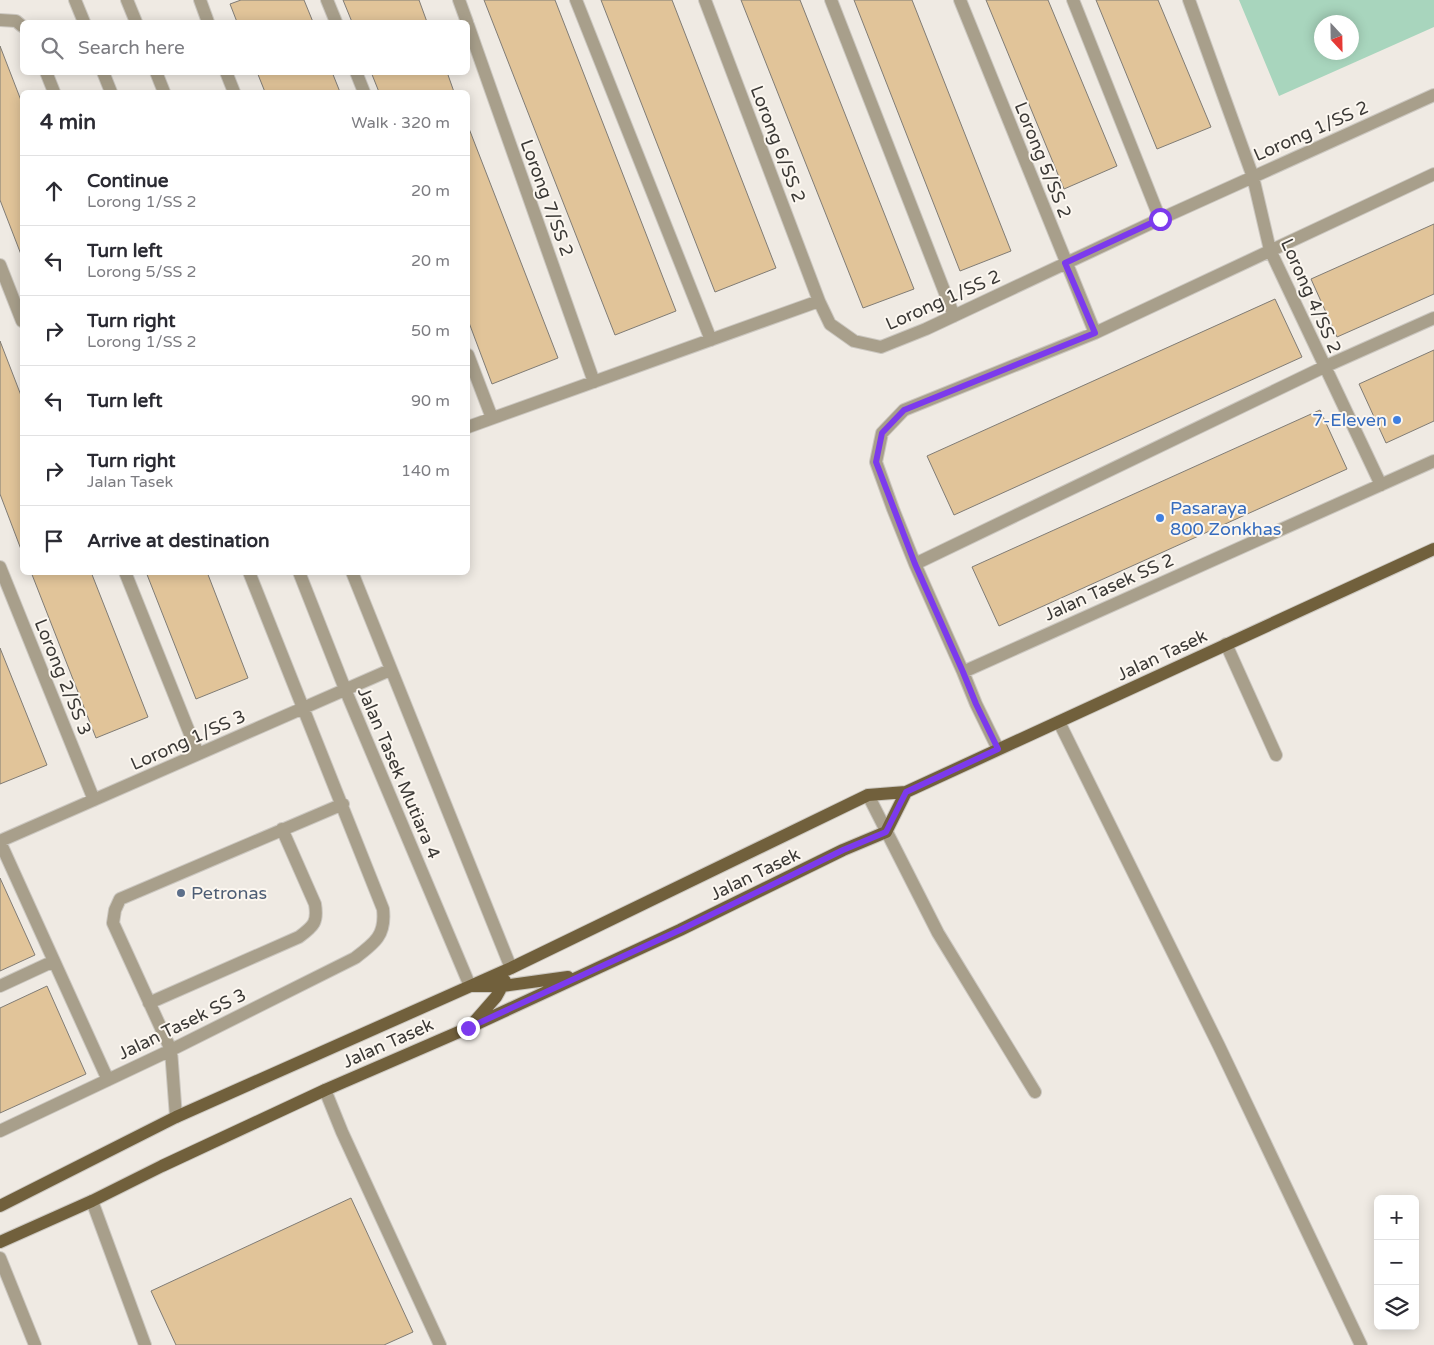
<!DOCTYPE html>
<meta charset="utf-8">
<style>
:root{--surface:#fff;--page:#f7f7f7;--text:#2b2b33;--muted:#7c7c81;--line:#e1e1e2}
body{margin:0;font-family:"Varela Round",sans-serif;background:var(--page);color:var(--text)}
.controls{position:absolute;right:15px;bottom:15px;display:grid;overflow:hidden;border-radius:8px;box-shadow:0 2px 12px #0003}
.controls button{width:45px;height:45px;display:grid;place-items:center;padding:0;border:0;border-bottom:1px solid var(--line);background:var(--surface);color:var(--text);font:25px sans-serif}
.compass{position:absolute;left:1314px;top:15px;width:45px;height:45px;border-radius:50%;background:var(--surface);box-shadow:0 2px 12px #0003;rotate:158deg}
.stop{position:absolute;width:15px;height:15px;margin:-11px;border:4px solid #7c3aed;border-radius:50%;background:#fff}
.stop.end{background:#7c3aed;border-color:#fff;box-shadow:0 1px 5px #0008}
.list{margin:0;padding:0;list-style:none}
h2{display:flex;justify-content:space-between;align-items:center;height:65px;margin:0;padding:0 20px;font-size:21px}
h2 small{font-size:16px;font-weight:400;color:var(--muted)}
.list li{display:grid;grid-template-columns:32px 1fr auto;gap:15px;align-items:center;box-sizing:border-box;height:70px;padding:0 20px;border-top:1px solid var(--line)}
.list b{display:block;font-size:19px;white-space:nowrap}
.list p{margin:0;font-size:16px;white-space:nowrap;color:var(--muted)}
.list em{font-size:16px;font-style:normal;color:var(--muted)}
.icon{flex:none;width:28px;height:28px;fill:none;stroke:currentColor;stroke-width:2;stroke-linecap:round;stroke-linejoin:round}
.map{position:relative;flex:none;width:1434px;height:1345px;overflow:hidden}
.search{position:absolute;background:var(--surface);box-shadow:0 2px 12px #0003;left:20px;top:20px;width:450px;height:55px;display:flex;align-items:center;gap:12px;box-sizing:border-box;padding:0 18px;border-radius:8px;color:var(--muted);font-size:19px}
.panel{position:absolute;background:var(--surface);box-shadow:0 2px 12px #0003;left:20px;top:90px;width:450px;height:485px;border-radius:8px}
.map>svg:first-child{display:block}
</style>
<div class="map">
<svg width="1434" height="1345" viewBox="0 0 1434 1345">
<rect width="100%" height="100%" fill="#efeae3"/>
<path fill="#a8d5bd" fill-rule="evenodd" d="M1239,0H1434V27L1279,96ZM1322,22H1352V52H1322Z"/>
<path fill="#e1c499" stroke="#807c75" d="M241,0H304L313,22H237L230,4Z
M343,0H419L427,22H352Z
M484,0H555L676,311L615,335Z
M601,0H672L776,268L715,292Z
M741,0H800L914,289L863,308Z
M854,0H912L1011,251L960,271Z
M986,0H1048L1117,166L1064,189Z
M1096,0H1158L1211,127L1157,149Z
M0,46L22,103V257L0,200Z
M257,72H332L340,92H265Z
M371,72H447L454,92H379Z
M468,126L558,358L492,384L468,320Z
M1434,224V294L1337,337L1311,279Z
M1275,299L1302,357L954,515L927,456Z
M0,341L22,398V552L0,494Z
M1434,350V421L1386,443L1359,384Z
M1320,410L1347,469L999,626L972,567Z
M31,572H91L148,717L96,738Z
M146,572H207L248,678L196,699Z
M0,648L47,765L0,784Z
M0,878L35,955L0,971Z
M47,986L86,1074L0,1113V1008Z
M351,1198L413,1332L384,1345H176L151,1291Z"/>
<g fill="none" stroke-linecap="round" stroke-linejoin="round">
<defs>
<path id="minor" d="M75,0L84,22
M127,0L136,22
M200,0L208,22
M327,0L336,22
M459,0L467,22
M576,0L711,340
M705,0L819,301
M831,0L954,316
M960,0L1095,333
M1073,0L1160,219
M1189,0L1253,177L1270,250L1381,485
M0,20L16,21L22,26
M468,25L594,382
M46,72L54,92
M103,72L111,92
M156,72L164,92
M226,72L234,92
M356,72L364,92
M0,265L22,321
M468,355L492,418
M468,427L819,301L830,324L854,341L881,347L926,329L1160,219L1434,95
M915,564L1324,367L1434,318
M0,567L94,800
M125,572L198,754
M299,572L345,689L470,986
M352,572L511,968
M1226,644L1276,755
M963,672L1434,461
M1059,722L1219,1046L1361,1345
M998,749L976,704L963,672L915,564L893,509L876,462L882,433L904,410L1095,333L1434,174
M868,795L938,933L1035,1092
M0,841L390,670
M0,842L108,1080
M0,986L54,961
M149,1003L299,937C314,926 318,922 315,904L282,829
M325,1090L342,1132L440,1345
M176,1117L171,1050L113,923L115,910L120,899L343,804
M0,1131L171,1050L355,958C375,943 386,935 383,909L249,572
M92,1201L145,1345
M0,1258L35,1345"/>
<path id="major" d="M473,986H502L568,977
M475,1021L496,997L505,981
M0,1206L176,1117L511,968L868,795L906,792L1434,549
M0,1242L92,1201L162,1166L325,1090L468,1028L680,930L843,850L886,832L906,792"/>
</defs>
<use href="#minor" stroke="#cbc7c0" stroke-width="14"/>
<use href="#major" stroke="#cbc7c0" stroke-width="14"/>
<use href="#minor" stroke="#a89f8b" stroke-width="12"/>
<use href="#major" stroke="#71603c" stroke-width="12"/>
</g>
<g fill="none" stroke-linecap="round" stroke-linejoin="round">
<path stroke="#7c3aed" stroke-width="6" d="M468,1028L680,930L843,850L886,832L906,792L998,749L976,704L963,672L915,564L876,462L882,433L904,410L1095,333L1065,263L1160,219"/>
</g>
<g fill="#3f7fe0" stroke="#fcf7f0" stroke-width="2">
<circle cx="1397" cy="420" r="5"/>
<circle cx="1160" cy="518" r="5"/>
</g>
<circle fill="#5c6f8a" stroke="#fcf7f0" stroke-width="2" cx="181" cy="893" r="5"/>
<g text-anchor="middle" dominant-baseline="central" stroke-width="4" stroke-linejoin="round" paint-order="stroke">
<g font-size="18" fill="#3b3936" stroke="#fcf7f0">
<text transform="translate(1311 131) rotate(-24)">Lorong 1/SS 2</text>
<text transform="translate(778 144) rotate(69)">Lorong 6/SS 2</text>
<text transform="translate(1043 160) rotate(68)">Lorong 5/SS 2</text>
<text transform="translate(547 198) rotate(70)">Lorong 7/SS 2</text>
<text transform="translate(1311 296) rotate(66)">Lorong 4/SS 2</text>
<text transform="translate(943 300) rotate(-24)">Lorong 1/SS 2</text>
<text transform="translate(1109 587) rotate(-24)">Jalan Tasek SS 2</text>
<text transform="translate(1162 655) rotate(-25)">Jalan Tasek</text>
<text transform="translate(63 677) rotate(68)">Lorong 2/SS 3</text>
<text transform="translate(188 740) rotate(-24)">Lorong 1/SS 3</text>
<text transform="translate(399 773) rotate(67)">Jalan Tasek Mutiara 4</text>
<text transform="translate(755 874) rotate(-26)">Jalan Tasek</text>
<text transform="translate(182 1024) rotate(-26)">Jalan Tasek SS 3</text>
<text transform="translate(388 1043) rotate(-24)">Jalan Tasek</text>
</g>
<g font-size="18" fill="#366cbe" stroke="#fcf7f0" text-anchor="end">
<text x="1387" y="420">7-Eleven</text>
<text x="1170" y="508" text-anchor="start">Pasaraya<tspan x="1170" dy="21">800 Zonkhas</tspan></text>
</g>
<g font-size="18" fill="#4e5e75" stroke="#fcf7f0" text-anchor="start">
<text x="191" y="893">Petronas</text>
</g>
</g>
</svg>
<div class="controls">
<button>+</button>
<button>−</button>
<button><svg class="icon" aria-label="layers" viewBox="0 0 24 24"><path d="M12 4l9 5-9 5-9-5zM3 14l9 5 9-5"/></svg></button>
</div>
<svg class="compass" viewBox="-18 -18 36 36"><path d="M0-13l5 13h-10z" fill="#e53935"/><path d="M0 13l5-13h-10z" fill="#7c7c81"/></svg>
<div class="stop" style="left:1160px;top:219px"></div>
<div class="stop end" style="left:468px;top:1028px"></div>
<div class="search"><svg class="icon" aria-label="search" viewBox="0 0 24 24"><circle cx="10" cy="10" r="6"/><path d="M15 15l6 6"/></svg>Search here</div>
<section class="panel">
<h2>4 min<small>Walk · 320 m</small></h2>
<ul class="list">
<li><svg class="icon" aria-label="ahead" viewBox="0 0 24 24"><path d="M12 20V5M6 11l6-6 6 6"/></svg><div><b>Continue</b><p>Lorong 1/SS 2</p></div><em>20 m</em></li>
<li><svg class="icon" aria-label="left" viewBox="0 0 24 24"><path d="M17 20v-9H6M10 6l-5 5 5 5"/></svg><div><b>Turn left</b><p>Lorong 5/SS 2</p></div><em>20 m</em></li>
<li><svg class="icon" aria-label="right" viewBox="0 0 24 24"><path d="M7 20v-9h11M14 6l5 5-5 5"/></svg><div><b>Turn right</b><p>Lorong 1/SS 2</p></div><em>50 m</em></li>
<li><svg class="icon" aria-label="left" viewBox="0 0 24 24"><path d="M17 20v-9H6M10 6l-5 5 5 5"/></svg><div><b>Turn left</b></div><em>90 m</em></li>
<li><svg class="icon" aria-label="right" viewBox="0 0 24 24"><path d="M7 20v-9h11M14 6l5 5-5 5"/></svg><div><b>Turn right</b><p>Jalan Tasek</p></div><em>140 m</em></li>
<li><svg class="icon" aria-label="arrive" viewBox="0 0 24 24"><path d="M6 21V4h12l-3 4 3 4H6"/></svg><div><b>Arrive at destination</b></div></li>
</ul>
</section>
</div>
